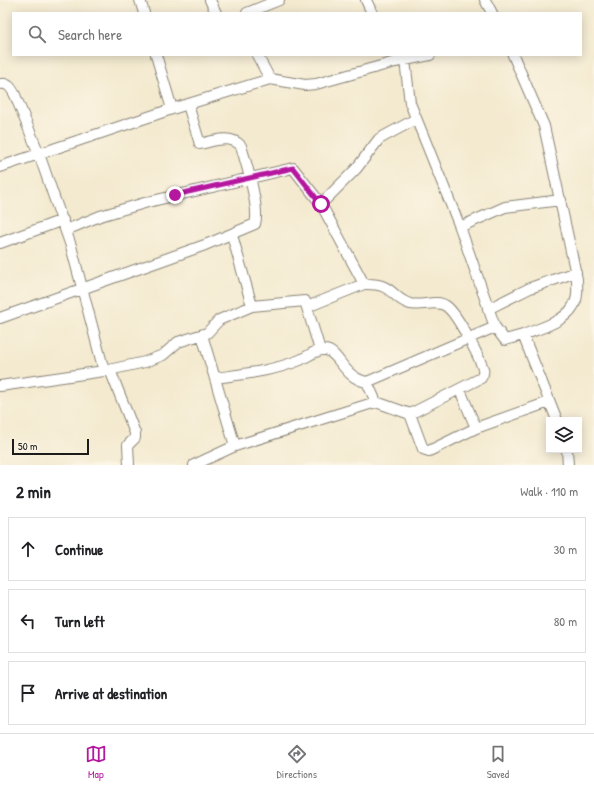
<!DOCTYPE html>
<meta charset="utf-8">
<style>
:root{--surface:#fff;--page:#f6f6f6;--text:#202124;--muted:#757577;--line:#e0e0e0;--accent:#b5179e}
body{margin:0;font-family:"Patrick Hand",sans-serif;background:var(--page);color:var(--text)}
.controls{position:absolute;right:12px;bottom:12px;display:grid;overflow:hidden;border-radius:0px;box-shadow:0 2px 10px #0003}
.controls button{width:36px;height:36px;display:grid;place-items:center;padding:0;border:0;border-bottom:1px solid var(--line);background:var(--surface);color:var(--text);font:20px sans-serif}
.scale{position:absolute;left:12px;bottom:10px;width:77px;box-sizing:border-box;padding-left:4px;border:2px solid #1c1c1c;border-top:0;font-size:11px;line-height:14px;white-space:nowrap;color:#1c1c1c;-webkit-text-stroke:3px #fcf5e5;paint-order:stroke}
.stop{position:absolute;width:12px;height:12px;margin:-9px;border:3px solid #b5179e;border-radius:50%;background:#fff}
.stop.end{background:#b5179e;border-color:#fff;box-shadow:0 1px 4px #0008}
.list{margin:0;padding:0;list-style:none}
h2{display:flex;justify-content:space-between;align-items:center;height:52px;margin:0;padding:0 16px;font-size:17px}
h2 small{font-size:13px;font-weight:400;color:var(--muted)}
.list li{display:grid;grid-template-columns:26px 1fr auto;gap:12px;align-items:center;box-sizing:border-box;height:64px;margin:0 8px 8px;padding:0 8px;border:1px solid var(--line);border-radius:0px}
.list b{display:block;font-size:15px;white-space:nowrap}
.list em{font-size:13px;font-style:normal;color:var(--muted)}
.icon{flex:none;width:22px;height:22px;fill:none;stroke:currentColor;stroke-width:2;stroke-linecap:round;stroke-linejoin:round}
.map{position:relative;flex:none;width:594px;height:465px;overflow:hidden}
.search{position:absolute;background:var(--surface);box-shadow:0 2px 10px #0003;left:12px;right:12px;top:12px;height:44px;display:flex;align-items:center;gap:10px;box-sizing:border-box;padding:0 14px;border-radius:0px;color:var(--muted);font-size:15px}
.sheet{height:268px;background:var(--surface)}
nav{display:flex;justify-content:space-around;align-items:center;box-sizing:border-box;height:56px;border-top:1px solid var(--line);background:var(--surface);font-size:11px;color:var(--muted)}
nav a{display:grid;justify-items:center;gap:2px}
nav .on{color:var(--accent)}
.map>svg:first-child{display:block}
</style>
<div class="map">
<svg width="594" height="465" viewBox="0 0 594 465">
<rect width="100%" height="100%" fill="#fcf5e5"/>
<filter id="ink" filterUnits="userSpaceOnUse"><feTurbulence type="fractalNoise" baseFrequency=".025" numOctaves="2"/><feDisplacementMap in="SourceGraphic" scale="8" xChannelSelector="R" yChannelSelector="G"/><feConvolveMatrix kernelMatrix="1 2 1 2 8 2 1 2 1" color-interpolation-filters="sRGB"/></filter>
<filter id="wash" filterUnits="userSpaceOnUse"><feTurbulence type="fractalNoise" baseFrequency=".012" numOctaves="4" result="noise"/><feDisplacementMap in="SourceGraphic" scale="16" xChannelSelector="R" yChannelSelector="G"/><feGaussianBlur stdDeviation="0.9" result="paint"/><feColorMatrix in="noise" values="0 0 0 0 0 0 0 0 0 0 0 0 0 0 0 0 0 1.4 0 .05"/><feComposite in="paint" operator="in"/></filter>
<g filter="url(#wash)">
<rect width="100%" height="100%" fill="#f4ead0"/>
</g>
<g filter="url(#ink)">
<g fill="none" stroke-linecap="round" stroke-linejoin="round">
<defs>
<path id="street" d="M140,0L144,13
M210,0L216,13
M366,0L372,13
M485,0L492,13
M247,13L279,0
M156,55L172,109
M257,55L270,79
M513,55L544,126L577,279C577,286 578,294 576,300C570,321 540,328 523,335L557,420
M405,60L410,103L460,227L495,327L505,340L523,335
M0,84C8,82 12,89 15,95L39,154L71,246L104,371
M0,167L172,109L270,79L305,85L316,84L395,62L430,55
M321,204L356,169L379,139L416,119
M460,227L505,207L561,200
M66,230L100,216L148,202L293,168L321,204L364,284
M232,235L252,306
M0,243L63,220
M307,307L364,284C395,283 390,298 410,304C422,307 436,299 446,306C456,312 479,356 483,369C484,372 483,375 481,378L410,414L376,402
M488,309L530,288L576,272
M0,318L205,245L255,224C260,209 246,162 241,146C231,134 213,141 200,144L188,105
M202,335L235,446
M110,370L135,433V438L128,445L129,465
M216,378C244,374 273,371 300,360C307,357 316,349 325,350C339,351 343,378 367,382L495,327
M0,386L104,371L145,362L163,355L178,342L207,333L219,320L252,306L305,301L320,350
M460,390L476,428
M410,414L423,449L429,451L476,428L549,402
M567,450L568,465
M194,465L235,446L376,402L367,382"/>
</defs>
<use href="#street" stroke="#888376" stroke-width="12"/>
<use href="#street" stroke="#fff" stroke-width="10"/>
</g>
</g>
<g fill="none" stroke-linecap="round" stroke-linejoin="round" filter="url(#ink)">
<path stroke="#b5179e" stroke-width="5" d="M175,195L293,168L321,204"/>
</g>
</svg>
<div class="controls">
<button><svg class="icon" aria-label="layers" viewBox="0 0 24 24"><path d="M12 4l9 5-9 5-9-5zM3 14l9 5 9-5"/></svg></button>
</div>
<div class="scale">50 m</div>
<div class="stop" style="left:321px;top:204px"></div>
<div class="stop end" style="left:175px;top:195px"></div>
<div class="search"><svg class="icon" aria-label="search" viewBox="0 0 24 24"><circle cx="10" cy="10" r="6"/><path d="M15 15l6 6"/></svg>Search here</div>
</div>
<section class="sheet">
<h2>2 min<small>Walk · 110 m</small></h2>
<ul class="list">
<li><svg class="icon" aria-label="ahead" viewBox="0 0 24 24"><path d="M12 20V5M6 11l6-6 6 6"/></svg><div><b>Continue</b></div><em>30 m</em></li>
<li><svg class="icon" aria-label="left" viewBox="0 0 24 24"><path d="M17 20v-9H6M10 6l-5 5 5 5"/></svg><div><b>Turn left</b></div><em>80 m</em></li>
<li><svg class="icon" aria-label="arrive" viewBox="0 0 24 24"><path d="M6 21V4h12l-3 4 3 4H6"/></svg><div><b>Arrive at destination</b></div></li>
</ul>
</section>
<nav>
<a class="on"><svg class="icon" aria-label="map" viewBox="0 0 24 24"><path d="M3 6l6-2 6 2 6-2v14l-6 2-6-2-6 2zM9 4v14M15 6v14"/></svg>Map</a>
<a><svg class="icon" aria-label="directions" viewBox="0 0 24 24"><path d="M12 3l9 9-9 9-9-9zM9 14v-3h6M13 9l2 2-2 2"/></svg>Directions</a>
<a><svg class="icon" aria-label="saved" viewBox="0 0 24 24"><path d="M7 4h10v16l-5-4-5 4z"/></svg>Saved</a>
</nav>
